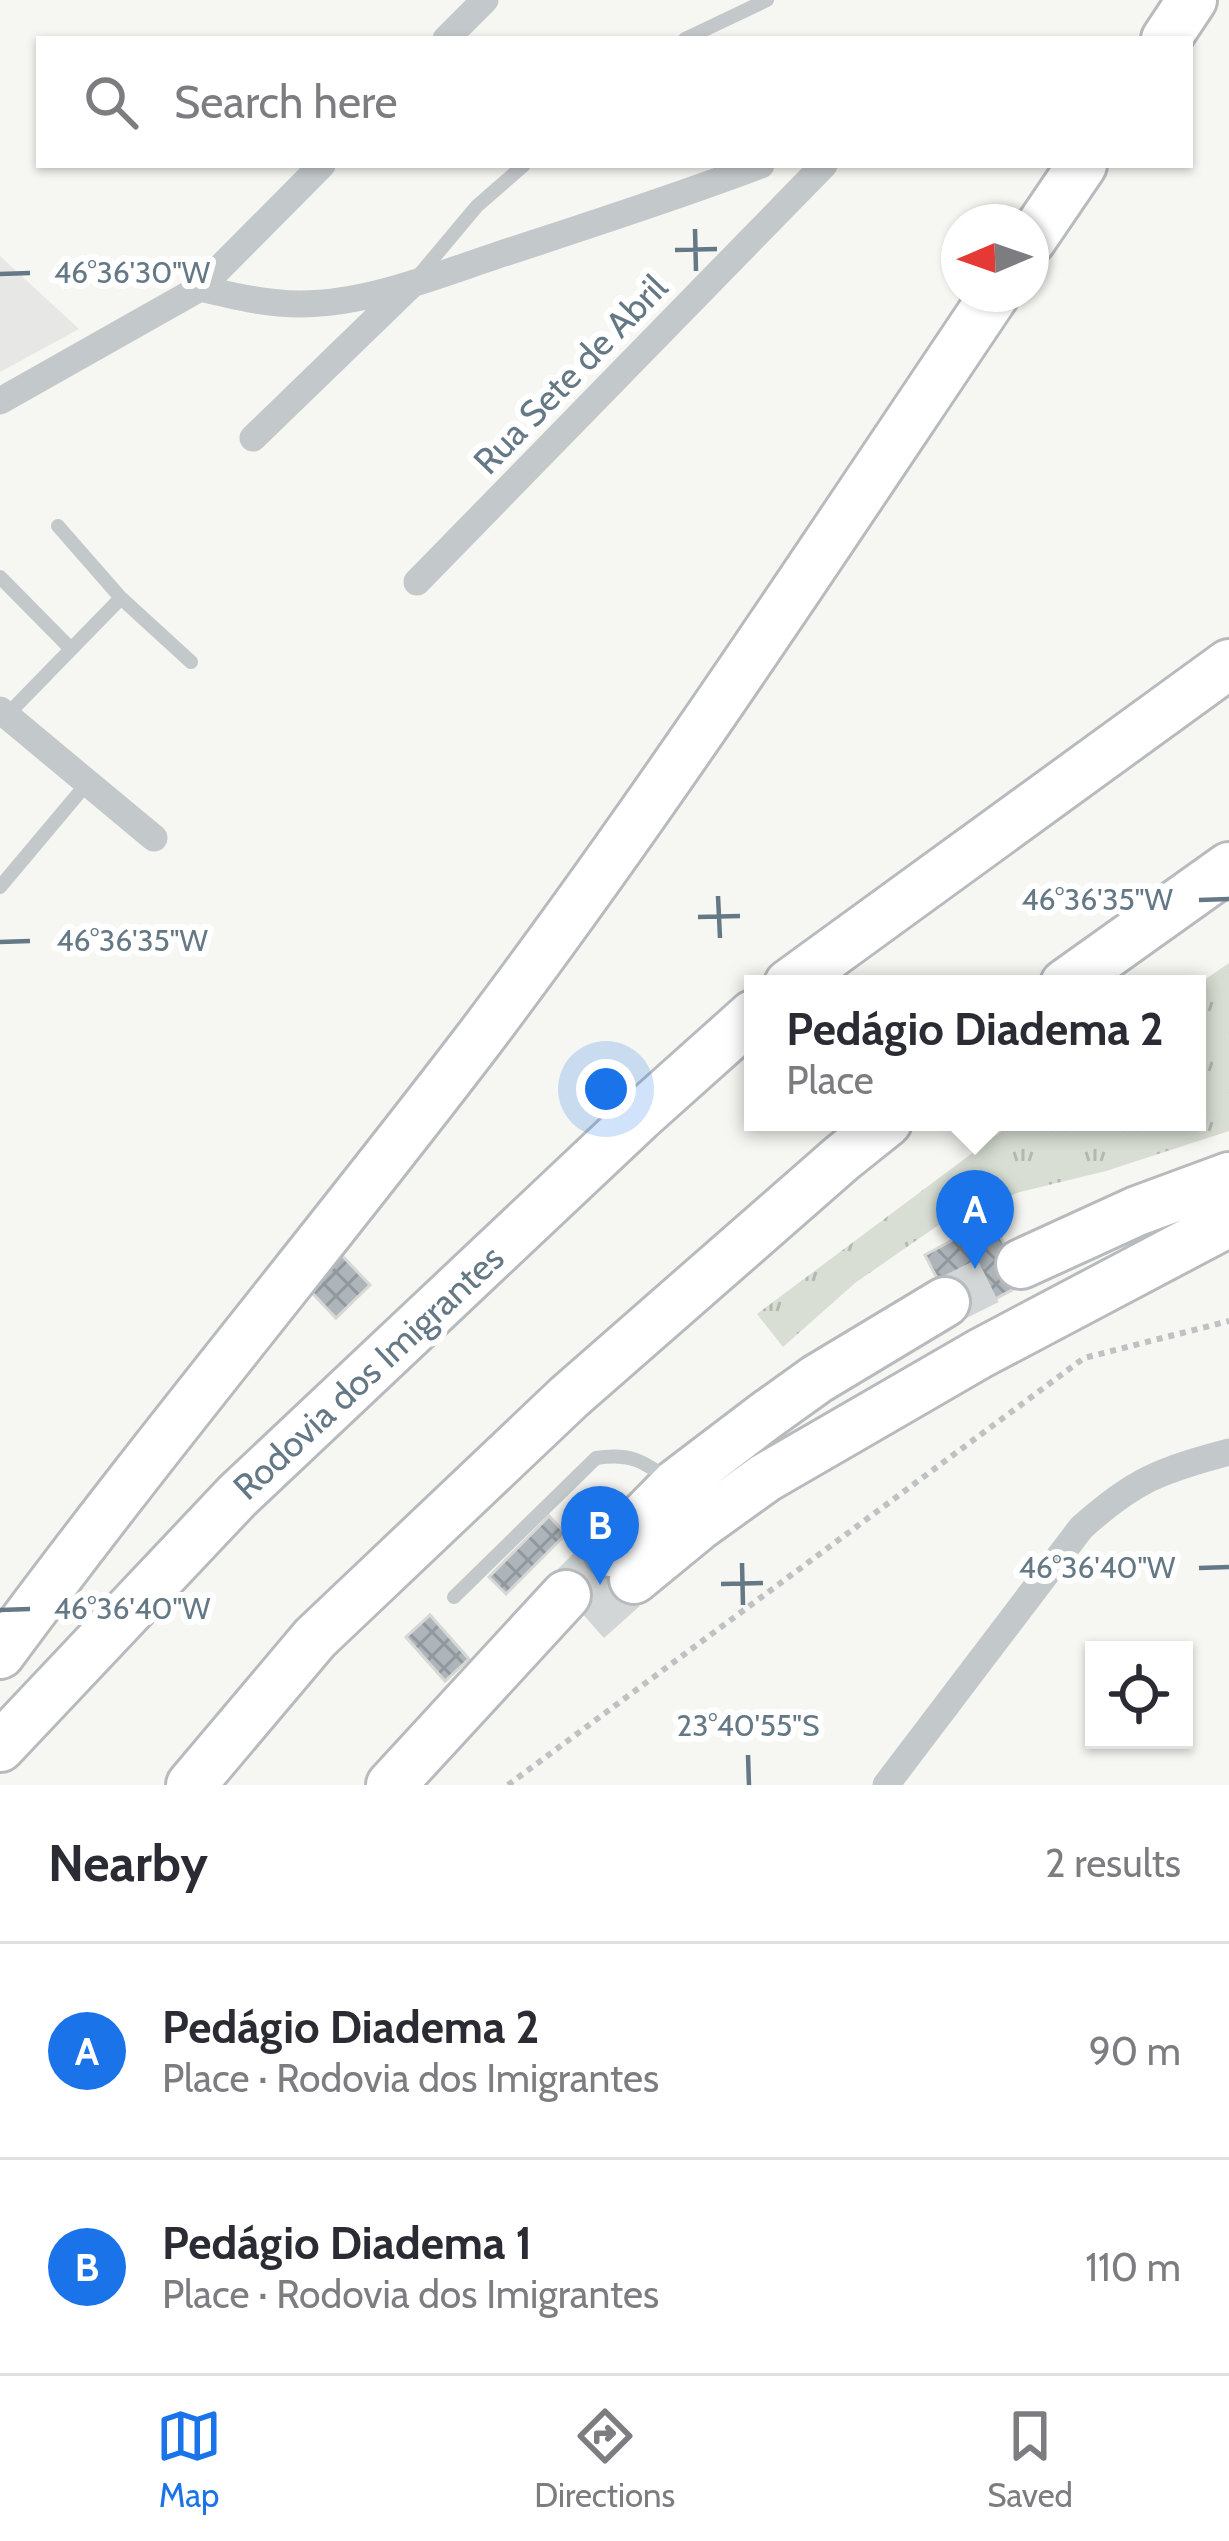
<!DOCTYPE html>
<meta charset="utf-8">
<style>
:root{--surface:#fff;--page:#f7f7f7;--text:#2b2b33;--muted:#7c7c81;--line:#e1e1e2;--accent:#1a73e8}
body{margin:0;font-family:Cabin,sans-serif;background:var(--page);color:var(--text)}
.controls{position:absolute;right:36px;bottom:36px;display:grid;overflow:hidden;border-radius:0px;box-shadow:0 3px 9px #0004}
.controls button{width:108px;height:108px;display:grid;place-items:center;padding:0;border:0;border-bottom:3px solid var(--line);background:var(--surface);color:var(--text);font:60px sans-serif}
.compass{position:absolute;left:941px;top:204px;width:108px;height:108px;border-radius:50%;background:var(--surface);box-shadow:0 3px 9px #0004;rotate:268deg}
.you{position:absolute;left:606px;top:1089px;width:42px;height:42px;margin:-30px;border:9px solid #fff;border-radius:50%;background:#1a73e8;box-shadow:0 0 0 18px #1a73e833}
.badge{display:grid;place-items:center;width:78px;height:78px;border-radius:50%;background:var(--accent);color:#fff;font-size:39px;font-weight:700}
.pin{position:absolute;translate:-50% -99px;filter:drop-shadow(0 3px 6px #0008)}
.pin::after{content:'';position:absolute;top:63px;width:42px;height:36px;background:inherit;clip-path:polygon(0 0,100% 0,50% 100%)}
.popup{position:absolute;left:744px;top:975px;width:462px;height:156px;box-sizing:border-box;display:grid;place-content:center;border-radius:0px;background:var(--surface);filter:drop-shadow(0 3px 9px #0005);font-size:39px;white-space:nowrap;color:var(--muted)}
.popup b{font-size:45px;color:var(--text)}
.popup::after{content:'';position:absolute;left:50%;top:100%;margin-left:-24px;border:24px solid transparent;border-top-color:var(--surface)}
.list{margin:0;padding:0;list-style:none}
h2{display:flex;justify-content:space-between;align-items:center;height:156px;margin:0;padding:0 48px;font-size:51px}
h2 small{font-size:39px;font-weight:400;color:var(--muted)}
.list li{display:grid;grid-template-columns:78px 1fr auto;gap:36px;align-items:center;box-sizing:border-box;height:216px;padding:0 48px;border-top:3px solid var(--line)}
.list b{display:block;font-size:45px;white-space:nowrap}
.list p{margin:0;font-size:39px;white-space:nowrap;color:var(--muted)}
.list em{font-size:39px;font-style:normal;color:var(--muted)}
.icon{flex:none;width:66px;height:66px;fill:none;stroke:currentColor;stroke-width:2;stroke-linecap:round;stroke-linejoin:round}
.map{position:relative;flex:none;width:1229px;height:1785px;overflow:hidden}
.search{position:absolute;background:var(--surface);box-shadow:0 3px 9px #0004;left:36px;right:36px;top:36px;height:132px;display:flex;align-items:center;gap:30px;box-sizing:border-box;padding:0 42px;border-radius:0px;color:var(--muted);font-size:45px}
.sheet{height:588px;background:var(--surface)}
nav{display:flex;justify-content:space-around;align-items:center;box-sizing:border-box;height:168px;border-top:3px solid var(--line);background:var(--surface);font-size:33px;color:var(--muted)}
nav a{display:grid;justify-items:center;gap:6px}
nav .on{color:var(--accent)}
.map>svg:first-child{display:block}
</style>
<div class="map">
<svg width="1229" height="1785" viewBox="0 0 1229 1785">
<defs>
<pattern id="grass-tufts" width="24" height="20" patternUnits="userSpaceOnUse" patternTransform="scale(3)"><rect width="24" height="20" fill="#d8ded3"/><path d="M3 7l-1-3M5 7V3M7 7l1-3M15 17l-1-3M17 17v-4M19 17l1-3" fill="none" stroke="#b3b9b1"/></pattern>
<pattern id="building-cross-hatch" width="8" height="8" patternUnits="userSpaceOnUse" patternTransform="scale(3)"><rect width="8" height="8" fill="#adb5ba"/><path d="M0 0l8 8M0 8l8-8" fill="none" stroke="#90989d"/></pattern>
</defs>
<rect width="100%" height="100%" fill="#f6f6f2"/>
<path fill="#e7e7e6" d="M0,256L79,329L0,372Z"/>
<path fill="url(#grass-tufts)" d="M1229,963V1131L1106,1171L1020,1192L940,1224L855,1283L783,1347L757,1314L1014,1122H1197V985Z"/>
<path fill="url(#building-cross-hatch)" stroke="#d7d7d5" stroke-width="3" d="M991,1219L1025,1283L958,1319L925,1255Z
M332,1245L370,1285L336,1318L298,1278Z
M549,1516L566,1534L506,1594L489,1577Z
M596,1540L643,1595L603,1630L556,1575Z
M430,1615L469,1659L445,1681L406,1637Z"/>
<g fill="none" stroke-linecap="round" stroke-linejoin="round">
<path stroke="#d2d6d7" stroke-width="48" stroke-dasharray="48 24" stroke-linecap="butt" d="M945,1302L1021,1264
M566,1595L609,1552
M588,1620L634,1579"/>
<defs>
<path id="motorway" d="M1166,39L1192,0
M1031,240L1082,165
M789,984L1229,664
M1065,984L1229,867
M1021,1264L1137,1211L1229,1177
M609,1552L676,1484L764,1417L817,1379L945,1302
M634,1579L701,1524L765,1478L981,1353L1229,1222
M0,1654C154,1445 321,1246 479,1039C661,798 826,545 995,294
M0,1747L237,1496L639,1117L753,1015
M191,1785L315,1638L569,1397L842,1158L887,1122
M391,1785L566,1595"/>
</defs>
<use href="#motorway" stroke="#b8bbbe" stroke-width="54"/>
<path stroke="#bfc1c3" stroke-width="6" stroke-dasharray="6 6" stroke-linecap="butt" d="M508,1785L1084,1358L1229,1321"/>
<path stroke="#c3c8ca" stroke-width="14" d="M685,39L767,0
M420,274L477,206L524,165
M58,526L121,598L191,662
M0,577L71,649
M6,716L121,598
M0,887L89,781
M454,1597L596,1458C629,1453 641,1460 667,1478"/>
<path stroke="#c3c8ca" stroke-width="27" d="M446,39L485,0
M200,288C233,296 266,304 300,304C367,304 435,276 498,255C586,226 674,198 761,165
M0,401L200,288L322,165
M253,438L410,286
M417,582L824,165
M0,710L154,838
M886,1785L1081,1528C1134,1480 1161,1470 1229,1452"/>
<use href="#motorway" stroke="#fff" stroke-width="48"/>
</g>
<path fill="none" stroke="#647885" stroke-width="4.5" d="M695,229L696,271M675,250L717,249M0,274L30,273M718,896L720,938M1199,900L1229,899M698,917L740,916M0,942L30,941M742,1563L743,1605M1199,1568L1229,1567M721,1584L763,1583M0,1610L30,1609M748,1755L749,1785"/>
<g text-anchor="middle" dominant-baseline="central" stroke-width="12" stroke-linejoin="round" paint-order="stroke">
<g font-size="36" fill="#647885" stroke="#fff">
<text transform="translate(570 374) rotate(-46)">Rua Sete de Abril</text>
<text transform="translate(368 1372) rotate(-43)">Rodovia dos Imigrantes</text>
</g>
</g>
<g font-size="30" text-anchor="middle" fill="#647885" stroke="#fff" stroke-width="12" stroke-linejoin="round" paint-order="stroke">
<text x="132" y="283">46°36'30"W</text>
<text x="1097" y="910">46°36'35"W</text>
<text x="132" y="951">46°36'35"W</text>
<text x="1097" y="1578">46°36'40"W</text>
<text x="132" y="1619">46°36'40"W</text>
<text x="748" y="1736">23°40'55"S</text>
</g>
</svg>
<div class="controls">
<button><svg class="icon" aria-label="locate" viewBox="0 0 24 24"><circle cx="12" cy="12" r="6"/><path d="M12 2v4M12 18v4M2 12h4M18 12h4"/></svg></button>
</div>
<svg class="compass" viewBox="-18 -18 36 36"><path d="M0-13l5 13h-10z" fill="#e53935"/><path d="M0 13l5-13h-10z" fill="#7c7c81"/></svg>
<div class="you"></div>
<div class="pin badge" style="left:975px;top:1269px">A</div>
<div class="popup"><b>Pedágio Diadema 2</b>Place</div>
<div class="pin badge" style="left:600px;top:1585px">B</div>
<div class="search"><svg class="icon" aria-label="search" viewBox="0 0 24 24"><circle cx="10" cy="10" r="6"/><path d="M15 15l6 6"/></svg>Search here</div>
</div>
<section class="sheet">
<h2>Nearby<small>2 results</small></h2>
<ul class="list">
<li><span class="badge">A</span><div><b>Pedágio Diadema 2</b><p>Place · Rodovia dos Imigrantes</p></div><em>90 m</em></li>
<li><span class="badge">B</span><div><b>Pedágio Diadema 1</b><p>Place · Rodovia dos Imigrantes</p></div><em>110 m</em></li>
</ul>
</section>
<nav>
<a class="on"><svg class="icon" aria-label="map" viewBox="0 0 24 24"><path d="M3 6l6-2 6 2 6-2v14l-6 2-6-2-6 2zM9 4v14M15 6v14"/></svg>Map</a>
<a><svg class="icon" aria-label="directions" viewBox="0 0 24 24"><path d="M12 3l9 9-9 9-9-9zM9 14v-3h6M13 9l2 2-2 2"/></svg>Directions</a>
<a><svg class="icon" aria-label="saved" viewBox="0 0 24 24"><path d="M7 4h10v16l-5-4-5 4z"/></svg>Saved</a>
</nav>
